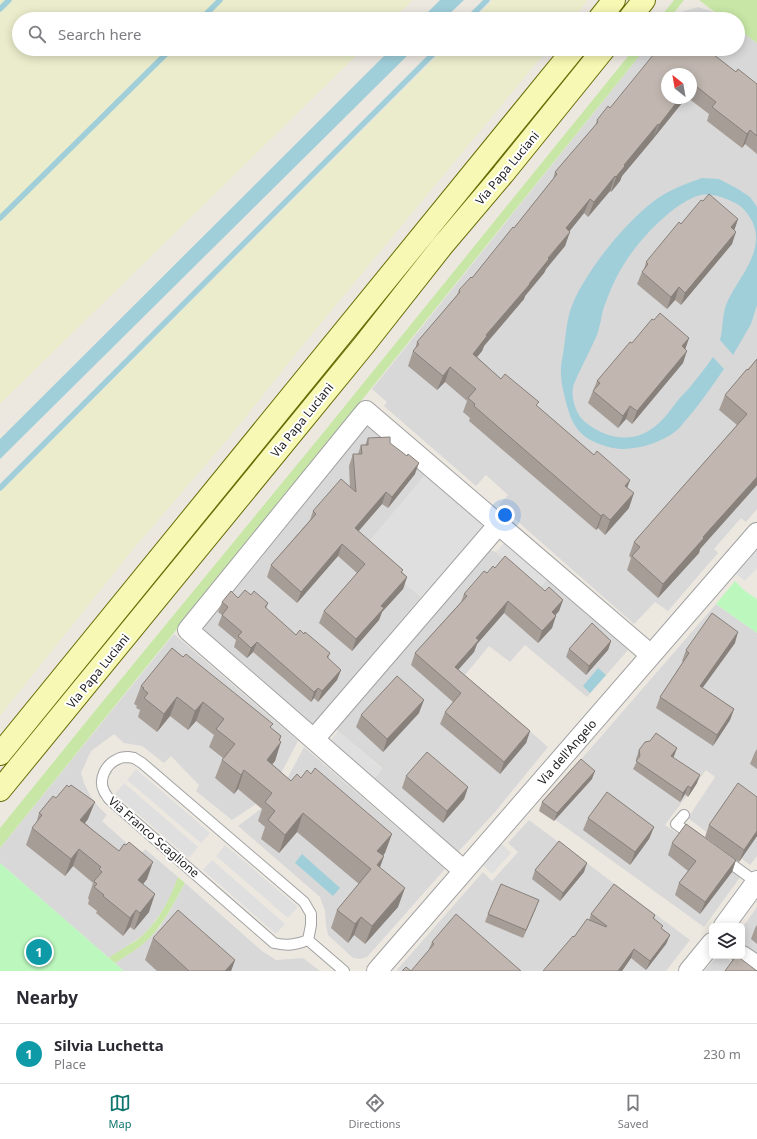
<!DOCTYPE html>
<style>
:root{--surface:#fff;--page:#f2f2f3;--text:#2b2b33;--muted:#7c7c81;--line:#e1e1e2;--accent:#0f766e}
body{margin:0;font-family:"Noto Sans",sans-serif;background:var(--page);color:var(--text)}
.controls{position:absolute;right:12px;bottom:12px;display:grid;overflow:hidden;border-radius:6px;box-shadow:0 2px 10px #0003}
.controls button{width:36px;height:36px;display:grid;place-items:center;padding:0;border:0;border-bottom:1px solid var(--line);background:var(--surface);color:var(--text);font:20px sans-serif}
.compass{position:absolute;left:661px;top:68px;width:36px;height:36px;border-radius:50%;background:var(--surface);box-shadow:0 2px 10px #0003;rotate:329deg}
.you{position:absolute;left:505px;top:515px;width:14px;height:14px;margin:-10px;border:3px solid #fff;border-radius:50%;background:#1a73e8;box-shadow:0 0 0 6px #1a73e833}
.badge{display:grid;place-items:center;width:26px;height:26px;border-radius:50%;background:var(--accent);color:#fff;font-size:13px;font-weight:700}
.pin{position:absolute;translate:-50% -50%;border:2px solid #fff;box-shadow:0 1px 4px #0006}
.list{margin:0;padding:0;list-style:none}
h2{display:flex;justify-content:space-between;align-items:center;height:52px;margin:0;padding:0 16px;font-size:17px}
h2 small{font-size:13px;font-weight:400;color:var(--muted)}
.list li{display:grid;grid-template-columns:26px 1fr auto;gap:12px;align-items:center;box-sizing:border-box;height:60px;padding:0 16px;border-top:1px solid var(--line)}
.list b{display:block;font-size:15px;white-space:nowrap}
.list p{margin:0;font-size:13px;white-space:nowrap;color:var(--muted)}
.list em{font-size:13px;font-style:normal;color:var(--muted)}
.icon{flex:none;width:22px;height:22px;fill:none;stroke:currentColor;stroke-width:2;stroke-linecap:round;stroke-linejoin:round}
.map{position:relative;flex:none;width:757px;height:971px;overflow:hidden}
.search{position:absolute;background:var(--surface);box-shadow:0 2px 10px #0003;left:12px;right:12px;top:12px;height:44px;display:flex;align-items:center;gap:10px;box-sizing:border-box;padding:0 14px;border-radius:22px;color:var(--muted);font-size:15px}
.sheet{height:112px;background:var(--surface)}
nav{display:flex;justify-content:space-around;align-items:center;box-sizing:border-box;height:56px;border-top:1px solid var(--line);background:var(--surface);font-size:11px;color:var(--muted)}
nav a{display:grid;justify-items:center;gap:2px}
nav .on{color:var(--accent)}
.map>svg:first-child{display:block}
</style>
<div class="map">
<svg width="757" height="971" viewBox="0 0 757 971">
<rect width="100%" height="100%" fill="#ece8e0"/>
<path fill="#d9d8d8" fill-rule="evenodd" d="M698,7L714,12L724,19H669L681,12Z
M738,29L757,43V509L746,522L741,518L714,549L718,553L668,611L655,602L634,624L499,505L508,495L486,475L476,486L384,406L387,402L372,389L645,49H738ZM667,74H691V98H667Z
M368,425L426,474L363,549L421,597L314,724L309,723L205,633L204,625Z
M490,550L496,552L539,589L547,580L589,614L628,650L587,697L525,645L510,662L489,646L465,675L548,747L495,812L458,852L374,779L382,768L338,731L336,727Z
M716,604L757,633V856L750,865L688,818L715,777L706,770L665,825L741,876L704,927L539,808Z
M174,634L298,741L278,779L262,800L232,820L196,791L199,785L171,756L164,763L142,746L124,743L114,734L91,751L81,773L84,783L91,797L97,805L107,815L102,821L140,855L145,849L178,877L170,898L161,913L152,925L142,936L109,958L0,863V848Z
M304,747L445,869L367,957L360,959L353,958L328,935L326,925L325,911L320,897L238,826L262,808L285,783Z
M529,820L690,940L666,971H396L483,872L492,881L518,852L508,843Z
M185,883L262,951L276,960L303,958L320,971H124L115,963L139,947L159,928L171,909Z
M757,907V955L742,944V928Z
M717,956H724L745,971H704Z"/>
<path fill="#eaeccb" d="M0,0H413L393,19H19V49H363L0,404Z
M493,0H588L573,19H474Z
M444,49H548L307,340L228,439L134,548L0,716V492Z"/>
<path fill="#c8e7a6" d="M674,0H684L669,19H659Z
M699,0H757V43L738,29V19H724Z
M634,49H645L253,535L0,848V828L99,706L323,433Z
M178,877L185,883C172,906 161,931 138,948C131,953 123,958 115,963L109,958C120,949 133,944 143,935C160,919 170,899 178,877Z"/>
<path fill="#bcf8be" d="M735,581L745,591L757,599V633L716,604Z
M0,863L109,958L124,971H0Z"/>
<path fill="#dfdfdf" d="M426,474L480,520L482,527L421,597L363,549Z
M504,543L547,580L538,589L496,552Z
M757,550V568L745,581L736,574Z
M338,731L382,769L374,779L330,741Z
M136,769L210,833L201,843L127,780Z
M124,783L198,847L189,858L115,794Z
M501,843L511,853L492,874L482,864Z
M225,845L298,907L288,918L216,856Z
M212,860L285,924L276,934L203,870Z"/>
<path fill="#a0cfda" d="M440,0H464L444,19H421Z
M391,49H414L0,459V439Z
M702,178L719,179L738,189L750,197L757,207V305L751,324L733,355L720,340C723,329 722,316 726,305C735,282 757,262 756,236C756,224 746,208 735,203C725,198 713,193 701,195C675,201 640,239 626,261C616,276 609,293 603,310C601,318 600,327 597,335C590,351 581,367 574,384C570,395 575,414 585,422C608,440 636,445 659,423C667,416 673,406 679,399C684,393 690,388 694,382C701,374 707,365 713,357L724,369C712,386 700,404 686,420C683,423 680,428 676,431C661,443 633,452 613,448C582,441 572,429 565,398C563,390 561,382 561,374C560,366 563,356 564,347C566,333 567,317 573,303C588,268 627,220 658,198C672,189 687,183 702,178Z
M598,668L606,675L590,693L583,686Z
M302,854L340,888L333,896L295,863Z"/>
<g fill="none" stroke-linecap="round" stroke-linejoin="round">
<path stroke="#a0cfda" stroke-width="5.5" d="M0,9L9,0
M201,19L220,0
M468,19L487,0
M0,218L171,49
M0,488L438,49"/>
<defs>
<path id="lane" d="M128,757L134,758L142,763L304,902L311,914V925L308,940C296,945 287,946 274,943L109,799C108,797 105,794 104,791C98,779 106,764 118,759C121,757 124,757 128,757Z
M684,815L676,824L694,837
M723,858L756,882
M308,940L344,971"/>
<path id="street" d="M314,739L499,524
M463,870L310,736L188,630L366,411L651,655
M724,926L757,881
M742,956L757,966
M377,971L757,533
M689,971L712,943"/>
<path id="secondary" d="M599,19L614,0
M629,19L644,0
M0,754L574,49
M0,790L364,345L442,246L503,174L604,49"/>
</defs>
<use href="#lane" stroke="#a2a2a2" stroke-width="12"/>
<use href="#street" stroke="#a2a2a2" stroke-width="22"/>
<use href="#secondary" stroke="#666d06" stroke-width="24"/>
<use href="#lane" stroke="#fff" stroke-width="10"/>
<use href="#street" stroke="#fff" stroke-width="20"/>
<use href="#secondary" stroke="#f7f8b3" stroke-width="22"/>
</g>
<path fill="#a69d97" d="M710,52L736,72L757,84V154L745,144L742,148L707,121L709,114L688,98H691V74L686,98L653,139L622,176L620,181L611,192L610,191L588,217L584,213L569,232L565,246L546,269L544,273L525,296L524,299L484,346L482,351L477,357L501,379L537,406L594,455L630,480L627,487L629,508L605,535L598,528L596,530L469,421L470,418L463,412L467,401L445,382L437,390L408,366L413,351L415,349L417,342L457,295L459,290L472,278L514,228L553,179L555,172L595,126L597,120L610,108Z
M703,201L738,219L734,230L732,244L681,305L675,300L667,309L637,284L642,272L644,269L646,262L681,224Z
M654,320L689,338L685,349L683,363L632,424L626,419L618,428L588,403L597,381L632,343Z
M757,359V485L700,549L699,553L658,598L627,570L631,558L629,556L634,542L656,517L737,425L719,410L725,395Z
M368,438L390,443L415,474L388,508L382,504L358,531L403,570L402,572L407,577L403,589L382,612L379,620L352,651L319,623L324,611L357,573L338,556L297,603L267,577L271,565L310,520L313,511L350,488L349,466L353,454H358L361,445H365Z
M495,568L563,600L559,611L555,615L552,628L538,643L504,613L477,644L474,652L458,670L530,731L526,743L500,774L440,724L445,712L453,702L411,665L415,653L461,602L464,594L487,573Z
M251,595L268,603L266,609L296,635L330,653L328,659L341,670L337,680L318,702L314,698L311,702L253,652L247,658L234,647L236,640L218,625L222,615L218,612L222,602Z
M611,641L608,650L586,675L566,657L569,649Z
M735,643L702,688L734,709L730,720L713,746L656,708L660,697L683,662L682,661L686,650Z
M172,648L281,736L275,761L272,764L291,781L385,853L383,855L384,856L380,867L398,907L365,944L354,935L348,943L331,928L337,910L359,884L297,832L279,853L261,839L265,827L258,821L262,809L238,789L234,794L215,778L222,760L223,758L209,747L214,735L196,721L188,730L170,716L157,732L138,717L140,710L136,708L137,706L134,704L141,686Z
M419,713L383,752L356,727L361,715Z
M650,741L677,748L673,758L697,783L688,797L685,794L680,802L633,769L637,761L636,759L639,750Z
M757,749V769L750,764L755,752Z
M406,776L468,787L464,799L443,823L402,788Z
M592,779L554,821L539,811L542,802Z
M757,797V836L739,862L705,837L709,825Z
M56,798L88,819L85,823L147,879L143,884L149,912L134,930L130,927L123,936L96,913L97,911L88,904L89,900L88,898L93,883L73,866L65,876L26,845L32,828L36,824L39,813Z
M588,818L654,827L649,839L630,865L583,830Z
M672,843L736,860L732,872L700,914L675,895L679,883L688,871L668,855Z
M535,870L584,872L560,901L532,879Z
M536,908L523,938L485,922L488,914Z
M591,914L655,915L654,919L662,929L670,935L666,944L646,970L631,958L622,971H543L589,920Z
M757,925V944L751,939L755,928Z
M153,938L235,960L231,971H157L145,960Z
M432,942L521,971L429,949Z"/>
<path fill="#87807b" d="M680,98H686L653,139L659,125Z
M658,124L653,139L622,176L620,181L611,192L616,177L624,165Z
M750,130L745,144L742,148L747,134Z
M615,176L610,191L588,217L594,202Z
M590,199L584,213L560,243L566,228Z
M738,219L734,231L731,227Z
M570,232L565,246L546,269L544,273L525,296L524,299L484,346L482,351L468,368L473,354L486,335Z
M736,232L732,244L681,305L685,293Z
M679,287L675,300L667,309L671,297Z
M689,338L685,350L682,346Z
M687,351L683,363L632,424L637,411Z
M450,367L445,382L437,390L443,376Z
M630,406L626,419L618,428L623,416Z
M419,463L415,474L388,508L392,497Z
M757,477V485L700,549L699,553L658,598L663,584L703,537Z
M630,480L625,494V486Z
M386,492L382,504L351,540L355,528Z
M634,493L629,508L605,535L610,520Z
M603,514L598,528L596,530L601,516Z
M342,544L338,556L297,603L301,592Z
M407,577L403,589L382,612L379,620L352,651L356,639L381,606Z
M563,600L559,611L548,624L552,612Z
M508,601L504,613L477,644L474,652L450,679L455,667L476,638Z
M556,616L552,628L538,643L542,631Z
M738,632L735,643L696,697L700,686Z
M611,641L608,650L586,675L589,666Z
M257,642L253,652L247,658L251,648Z
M341,670L337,680L318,702L322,691Z
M318,688L314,698L311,702L314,692Z
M177,697L170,716L157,732L164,714Z
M424,700L419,713L383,752L387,739Z
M203,702L196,721L188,730L195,711Z
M734,709L730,720L713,746L717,735Z
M530,731L526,743L500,774L504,762Z
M281,736L277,747L281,742L275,761L260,778L267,760L279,740Z
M677,748L674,756L668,765L671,756Z
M244,770L238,789L234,794L241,775Z
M595,771L592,779L554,821L557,813Z
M700,775L697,783L688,797L691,788Z
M688,786L685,794L680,802L683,793Z
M468,787L464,799L443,823L447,811Z
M95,802L88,819L74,837L80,820Z
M303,813L297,832L279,853L285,835Z
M654,827L649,839L630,865L635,852Z
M757,831V836L739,862L744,850Z
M392,834L385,853L371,869L377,851Z
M79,849L73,866L65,876L71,859Z
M384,856L377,875V865Z
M736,860L732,872L700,914L705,902Z
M153,862L147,879L132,898L138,880Z
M587,863L584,872L560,901L563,893Z
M405,888L398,907L365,944L372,926Z
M155,894L149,912L134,930L140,913Z
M539,900L536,908L523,938L526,930Z
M136,910L130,927L123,936L130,918Z
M361,917L354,935L348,943L355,924Z
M670,935L666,944L646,970L650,961Z
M634,949L631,958L622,971H618Z
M235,960L231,971H225Z"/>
<path fill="#c1b7b0" stroke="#87807b" d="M658,49H711L709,51L736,72L738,69L757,84V136L750,130L747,134L712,107L716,102L692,83L691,84V74H667V98H680L659,125L658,124L624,165L625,166L616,177L615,176L594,202L590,199L566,228L570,232L548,258L549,259L529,284H530L486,335L487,336L473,354L501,379L505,374L539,402L536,405L594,455L597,451L630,480L625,486L634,493L610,520L603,514L601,516L474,406L475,404L468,398L476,389L450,367L443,376L413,351L419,344L417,342L460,292L459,290L471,277L472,278L513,227L514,228L557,174L555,172L598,122L597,120L608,106L610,108Z
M709,194L738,219L731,227L736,232L685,293L679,287L671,297L642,272L648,264L646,262L679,222L681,224L701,200L703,201Z
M660,313L689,338L682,346L687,351L637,411L630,406L623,416L593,391L600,383L597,381L630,342L632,343L652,319L654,320Z
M757,359V477L703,537L704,538L663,584L632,556L640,547L634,542L656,517L747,414L725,395L747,369L748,370Z
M390,437V443L407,456L408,454L419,463L392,497L386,492L355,528L403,570L401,572L407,577L381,606L384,608L356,639L324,611L365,564L342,544L301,592L271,565L316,514L313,511L341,479L356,492L353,454H362L361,445H368V438Z
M505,556L545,591L549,587L563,600L552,612L556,616L542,631L508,601L476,638L479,640L455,667L530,731L504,762L445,712L461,693L415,653L467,596L464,594L484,571L487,573L493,566L495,568Z
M245,590L251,595L254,591L268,603L265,607L296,635L300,630L304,634L305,632L330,653L327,657L341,670L322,691L318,688L314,692L257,642L251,648L238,636L242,632L222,615L228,607L222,602L231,591L238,598Z
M712,613L738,632L700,686L734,709L717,735L660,697L689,653L686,650Z
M592,623L611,641L589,666L569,649Z
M172,648L183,657L186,654L273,724L270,727L281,736L279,740L281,742L267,760L291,781L297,774L301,778L307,770L311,774L315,768L392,834L377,851L384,856L377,865L405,888L372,926L361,917L355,924L337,910L371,869L303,813L285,835L268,820L275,811L265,802L272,793L244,770L241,775L222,760L235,744L216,729L224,719L203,702L195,711L177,697L164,714L144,698L148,693L143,689L144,688L141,686Z
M397,676L424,700L387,739L361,715Z
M656,733L677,748L671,756L700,775L691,788L688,786L683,793L636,761L640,756L639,750L645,742L650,741Z
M427,752L468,787L447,811L406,776Z
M581,759L595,771L557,813L542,802Z
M738,783L757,797V831L744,850L709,825Z
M67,785L69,787L71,785L95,802L80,820L119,851L124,844L126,845L129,842L153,862L138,880L155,894L140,913L136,910L130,918L103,896L104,895L94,887L97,884L94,881L102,872L99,869L101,867L79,849L71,859L32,828L42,815L39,813L53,796L56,798Z
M607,792L654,827L635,852L588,818Z
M686,824L736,860L705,902L679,883L696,861L672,843Z
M559,841L587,863L563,893L535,870Z
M501,884L539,900L526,930L488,914Z
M614,884L655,915L653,918L663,926L661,928L670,935L650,961L634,949L618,971H543L573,936L574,937L587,919L606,927L607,926L591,914Z
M178,910L235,960L225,971H189L153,938Z
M456,914L521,971H411L434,944L432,942Z
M736,956H737L757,971H725Z
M406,967L411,971H402Z"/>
<g text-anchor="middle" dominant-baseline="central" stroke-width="4" stroke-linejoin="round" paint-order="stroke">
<g font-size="12" fill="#1b1b1b" stroke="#fff">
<text transform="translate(507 168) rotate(-50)">Via Papa Luciani</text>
<text transform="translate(302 420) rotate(-51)">Via Papa Luciani</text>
<text transform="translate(98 671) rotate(-51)">Via Papa Luciani</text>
<text transform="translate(567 752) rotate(-49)">Via dell'Angelo</text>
<text transform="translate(154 837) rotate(41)">Via Franco Scaglione</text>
</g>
</g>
</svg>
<div class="controls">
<button><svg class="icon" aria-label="layers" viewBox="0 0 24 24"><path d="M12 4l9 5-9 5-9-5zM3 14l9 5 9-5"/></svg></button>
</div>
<svg class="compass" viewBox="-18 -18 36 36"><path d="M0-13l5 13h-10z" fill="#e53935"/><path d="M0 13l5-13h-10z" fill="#7c7c81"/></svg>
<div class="you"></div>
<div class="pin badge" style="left:39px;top:952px;background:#0f9aa8">1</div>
<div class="search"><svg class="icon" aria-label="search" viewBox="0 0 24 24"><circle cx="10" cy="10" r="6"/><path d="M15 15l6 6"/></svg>Search here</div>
</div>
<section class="sheet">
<h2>Nearby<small></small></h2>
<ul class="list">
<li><span class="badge" style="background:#0f9aa8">1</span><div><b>Silvia Luchetta</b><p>Place</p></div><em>230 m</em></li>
</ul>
</section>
<nav>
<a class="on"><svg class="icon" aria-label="map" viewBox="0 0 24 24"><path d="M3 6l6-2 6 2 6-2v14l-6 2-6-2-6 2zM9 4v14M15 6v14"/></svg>Map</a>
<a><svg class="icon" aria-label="directions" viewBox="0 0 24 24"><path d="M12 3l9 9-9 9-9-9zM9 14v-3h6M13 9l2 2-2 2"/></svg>Directions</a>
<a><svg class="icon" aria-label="saved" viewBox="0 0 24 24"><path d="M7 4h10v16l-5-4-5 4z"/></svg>Saved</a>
</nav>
